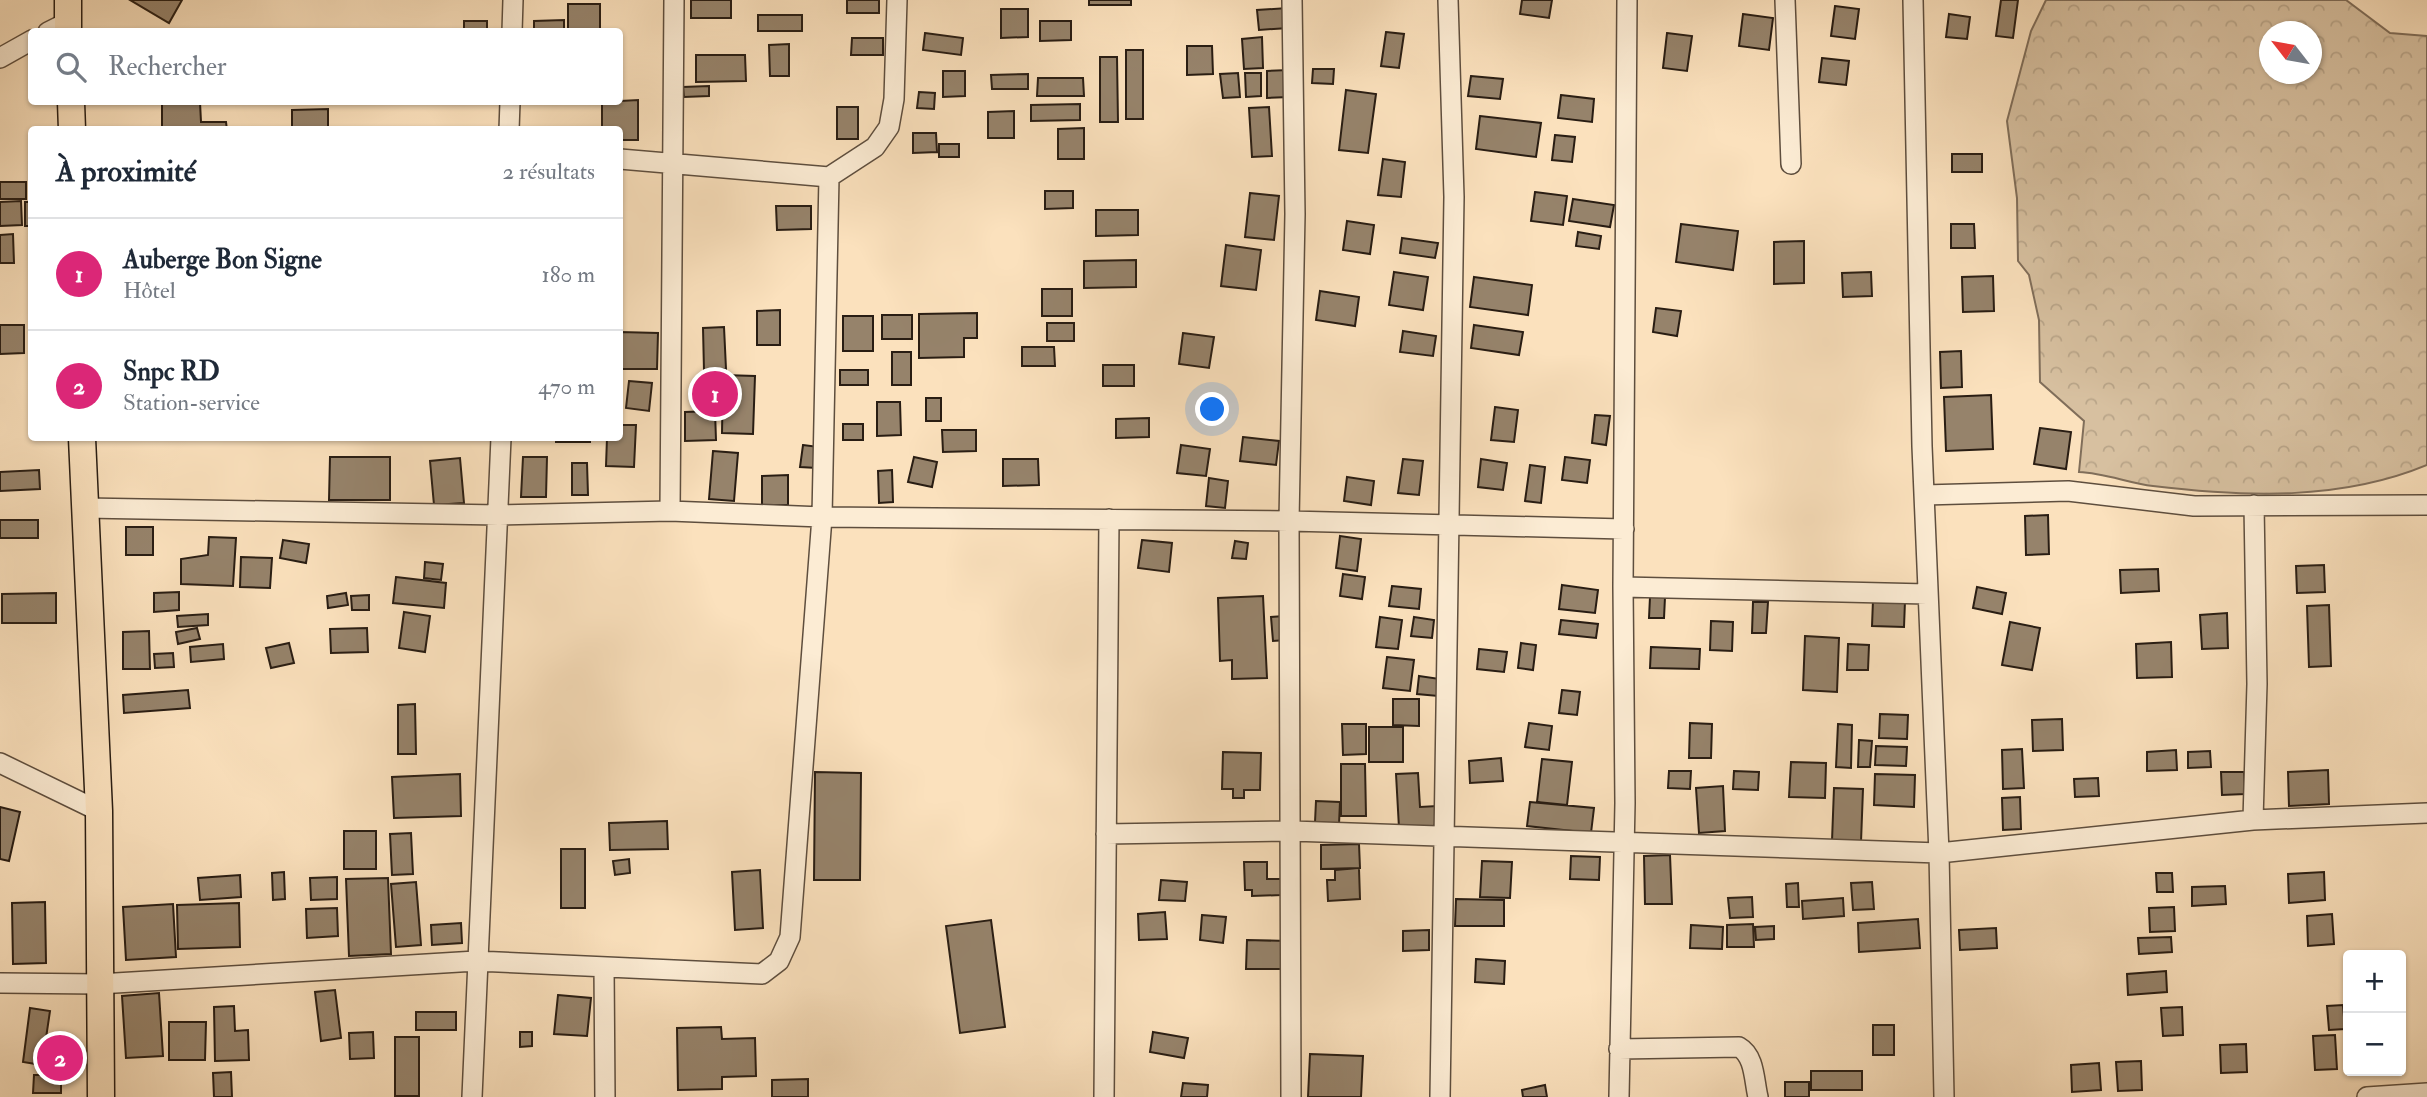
<!DOCTYPE html>
<html lang="fr">
<meta charset="utf-8">
<style>
:root{--surface:#fff;--page:#f2f2f3;--text:#1f2937;--muted:#747a83;--line:#e0e1e3;--accent:#db2777}
body{margin:0;font-family:"IM FELL Double Pica",serif;background:var(--page);color:var(--text)}
.controls{position:absolute;right:21px;bottom:21px;display:grid;overflow:hidden;border-radius:7px;box-shadow:0 2px 5px #0004}
.controls button{width:63px;height:63px;display:grid;place-items:center;padding:0;border:0;border-bottom:2px solid var(--line);background:var(--surface);color:var(--text);font:35px sans-serif}
.compass{position:absolute;left:2259px;top:21px;width:63px;height:63px;border-radius:50%;background:var(--surface);box-shadow:0 2px 5px #0004;rotate:301deg}
.you{position:absolute;left:1213px;top:410px;width:24px;height:24px;margin:-18px;border:5px solid #fff;border-radius:50%;background:#1a73e8;box-shadow:0 0 0 10px #1a73e833}
.badge{display:grid;place-items:center;width:46px;height:46px;border-radius:50%;background:var(--accent);color:#fff;font-size:23px;font-weight:700}
.pin{position:absolute;translate:-50% -50%;border:4px solid #fff;box-shadow:0 2px 7px #0006}
.list{margin:0;padding:0;list-style:none}
h2{display:flex;justify-content:space-between;align-items:center;height:91px;margin:0;padding:0 28px;font-size:30px}
h2 small{font-size:23px;font-weight:400;color:var(--muted)}
.list li{display:grid;grid-template-columns:46px 1fr auto;gap:21px;align-items:center;box-sizing:border-box;height:112px;padding:0 28px;border-top:2px solid var(--line)}
.list b{display:block;font-size:26px;white-space:nowrap}
.list p{margin:0;font-size:23px;white-space:nowrap;color:var(--muted)}
.list em{font-size:23px;font-style:normal;color:var(--muted)}
.icon{flex:none;width:38px;height:38px;fill:none;stroke:currentColor;stroke-width:2;stroke-linecap:round;stroke-linejoin:round}
.map{position:relative;flex:none;width:2427px;height:1097px;overflow:hidden}
.search{position:absolute;background:var(--surface);box-shadow:0 2px 5px #0004;left:28px;top:28px;width:595px;height:77px;display:flex;align-items:center;gap:18px;box-sizing:border-box;padding:0 24px;border-radius:7px;color:var(--muted);font-size:26px}
.panel{position:absolute;background:var(--surface);box-shadow:0 2px 5px #0004;left:28px;top:126px;width:595px;height:315px;border-radius:7px}
.map>svg:first-child{display:block}
</style>
<div class="map">
<svg width="2427" height="1097" viewBox="0 0 2427 1097">
<defs>
<pattern id="forest-crowns" width="20" height="18" patternUnits="userSpaceOnUse" patternTransform="scale(1.75)"><rect width="20" height="18" fill="#d7c0a0"/><path d="M2 6a3 3 0 1 1 6 0M12 15a3 3 0 1 1 6 0" fill="none" stroke="#b9a589"/></pattern>
</defs>
<rect width="100%" height="100%" fill="#fbe1bd"/>
<filter id="stains"><feTurbulence type="fractalNoise" baseFrequency=".00286" numOctaves="4"/><feColorMatrix values="0 0 0 0 .2 0 0 0 0 .09 0 0 0 0 .02 0 0 0 .5 -.17"/></filter>
<radialGradient id="worn" r=".72"><stop offset=".6" stop-color="#630" stop-opacity="0"/><stop offset="1" stop-color="#630" stop-opacity=".3"/></radialGradient>
<path fill="url(#forest-crowns)" stroke="#806e5a" stroke-width="2" fill-rule="evenodd" d="M2046,0H2346L2390,33L2427,36V465C2341,501 2244,497 2153,486C2128,483 2105,473 2079,472L2084,421L2040,382L2039,320L2029,275L2018,261L2017,198L2007,121L2031,31ZM2270,32H2312V74H2270Z"/>
<path fill="#96836b" stroke="#291d13" stroke-width="2" d="M130,0H182L169,23Z
M691,0H731V18H691Z
M847,0H879V13H847Z
M1089,0H1131V5H1089Z
M1522,0H1552L1549,18L1520,14Z
M2001,0H2018L2013,38L1996,36Z
M568,4H600V32H568Z
M1835,6L1859,9L1855,39L1831,36Z
M1287,8L1288,28L1259,30L1257,10Z
M1001,9H1028V37L1001,38Z
M1743,14L1773,18L1769,50L1739,46Z
M1949,14L1970,17L1967,39L1946,37Z
M758,15H802V31H758Z
M564,20V32H534V21Z
M464,21H487V32H464Z
M1040,21H1071V40L1040,41Z
M1386,32L1404,34L1399,68L1381,66Z
M925,33L963,38L961,55L923,50Z
M1667,33L1692,36L1687,71L1663,68Z
M1262,37L1263,68L1244,69L1242,39Z
M852,38H883V55H851Z
M789,44V76H770L769,45Z
M1187,46H1212L1213,74L1187,75Z
M1126,50H1143V119H1126Z
M696,55H745L746,81L696,82Z
M1100,57H1117L1118,122H1100Z
M1822,58L1849,61L1846,85L1819,82Z
M1313,69H1334L1333,84L1312,83Z
M1289,70V97L1267,98V71Z
M943,71H965V96L943,97Z
M1238,73L1240,97L1223,98L1220,74Z
M1245,73H1261V96L1246,97Z
M1028,74V89H992L991,75Z
M1471,76L1503,79L1500,99L1468,96Z
M1038,78H1083L1084,96H1037Z
M709,86V96L684,97L683,87Z
M1346,90L1376,94L1368,153L1339,150Z
M919,92L935,93L934,109L917,108Z
M1561,95L1594,99L1592,122L1558,118Z
M638,100V140H620V130H602V102Z
M162,102H200L201,122H226L227,130H162Z
M1080,104V120L1031,121V105Z
M837,107H858V139H837Z
M1269,107L1272,156L1252,157L1249,108Z
M328,109V129L292,130V110Z
M1014,111V138H988V112Z
M1480,116L1541,123L1536,157L1476,149Z
M1084,128V159H1058V129Z
M913,133H936L937,152L913,153Z
M1555,135L1575,137L1572,162L1552,160Z
M939,144H959V157H939Z
M1952,154H1982V172H1952Z
M1383,159L1405,162L1401,197L1378,195Z
M0,182H26V199H0Z
M1045,191H1073V208L1045,209Z
M1535,192L1567,196L1563,225L1531,221Z
M1250,193L1279,196L1274,240L1245,237Z
M1573,199L1614,205L1610,227L1569,221Z
M21,201L22,225L0,226V202Z
M25,202H32V226H25Z
M776,206H811V229L777,230Z
M1096,210H1138V235L1096,236Z
M1347,221L1374,225L1370,254L1343,250Z
M1681,224L1738,231L1733,270L1676,262Z
M1951,224H1974L1975,248H1951Z
M1578,232L1601,236L1599,249L1576,246Z
M13,234L14,263H0V235Z
M1402,238L1438,243L1435,258L1400,253Z
M1804,241V283L1774,284V242Z
M1226,245L1261,250L1256,290L1221,286Z
M1136,260V287L1084,288V261Z
M1394,272L1428,277L1423,310L1389,305Z
M1871,272L1872,296L1843,297L1842,273Z
M1993,276L1994,311L1963,312L1962,277Z
M1474,277L1532,285L1528,315L1470,307Z
M1042,289H1072V316H1042Z
M1320,291L1359,297L1355,326L1316,320Z
M1656,308L1681,311L1677,336L1653,332Z
M780,310V345H757V311Z
M977,313V338H964V357L919,358V314Z
M882,315H912V339H882Z
M843,316H873V351H843Z
M1047,323H1074V341H1047Z
M0,325H24V353L0,354Z
M1474,325L1523,332L1519,355L1471,348Z
M724,327L726,369L704,371L703,328Z
M1403,331L1436,336L1433,356L1400,352Z
M620,332L658,333L657,369H620Z
M1183,333L1214,337L1209,368L1179,364Z
M1022,347H1054L1055,366H1022Z
M1961,351L1962,387L1941,388L1940,352Z
M892,352H911V385H892Z
M1103,365H1134V386H1103Z
M840,370H868V385H840Z
M723,375L755,376L753,434L722,433Z
M629,381L652,383L649,411L626,408Z
M1991,395L1993,449L1946,451L1944,397Z
M926,398H941V421H926Z
M877,402H900L901,435L877,436Z
M1495,407L1518,410L1514,442L1491,440Z
M715,411L716,440L685,441V412Z
M1595,415L1610,416L1606,445L1592,443Z
M1149,418V437L1116,438V419Z
M843,424H863V440H843Z
M620,425H636L634,467L606,466L607,438H620Z
M2040,428L2071,432L2066,469L2034,464Z
M942,430H976V451L943,452Z
M1243,437L1279,441L1276,465L1240,461Z
M556,438H590V442H556Z
M803,445L819,447L817,468L800,467Z
M1181,445L1210,449L1206,476L1177,473Z
M713,451L738,453L734,501L709,499Z
M330,457H390V500H329Z
M523,457H547L546,497H521Z
M914,457L937,462L932,487L908,482Z
M1565,457L1590,460L1587,483L1562,480Z
M460,458L464,503L434,505L430,461Z
M1003,459H1038L1039,485L1003,486Z
M1403,459L1423,461L1419,495L1398,493Z
M1481,459L1507,463L1503,490L1478,487Z
M572,463H587L588,495H572Z
M1530,465L1545,467L1541,503L1525,501Z
M39,470L40,489L0,491V472Z
M892,470L893,502L879,503L878,471Z
M788,475V505H762V476Z
M1347,477L1374,481L1371,505L1344,501Z
M1209,478L1228,481L1225,508L1206,506Z
M2048,515L2049,554L2026,555L2025,516Z
M0,520H38V538H0Z
M126,527H153V555H126Z
M1340,536L1361,539L1357,571L1336,568Z
M209,537L236,538L233,586L181,584V559L208,555Z
M283,540L309,544L306,563L280,558Z
M1142,540L1172,543L1169,572L1138,568Z
M1235,541L1248,543L1246,559L1232,558Z
M241,557L272,558L270,588L240,587Z
M425,562L443,564L441,580L424,578Z
M2324,565L2325,592L2297,593L2296,566Z
M2158,569L2159,591L2121,593L2120,570Z
M1343,574L1365,577L1362,599L1340,596Z
M396,577L446,583L444,608L393,603Z
M1562,585L1598,590L1595,613L1559,609Z
M1392,586L1421,589L1419,609L1389,606Z
M1977,587L2006,593L2002,614L1973,608Z
M179,592V610L154,612V593Z
M56,593V623H2V594Z
M346,593L348,605L328,608L327,596Z
M369,595V610H352L351,596Z
M1263,596L1267,678L1232,679V660L1220,661L1218,598Z
M1650,597H1665L1664,618H1649Z
M1873,600L1905,601L1904,627L1872,626Z
M1753,602H1768L1766,633H1752Z
M2329,605L2331,666L2309,667L2307,606Z
M404,612L430,616L425,652L399,648Z
M2227,613L2228,648L2202,649L2200,615Z
M208,614V625L178,627L177,616Z
M1284,616L1286,640L1273,641L1271,617Z
M1380,617L1402,620L1398,649L1376,647Z
M1414,617L1434,620L1432,638L1411,636Z
M1561,620L1598,624L1596,638L1559,634Z
M1711,621L1733,622L1732,651L1710,650Z
M2010,622L2040,628L2032,670L2002,665Z
M197,628L200,639L178,644L176,632Z
M367,628L368,652L331,653L330,629Z
M149,631L150,669H123V632Z
M1805,636L1839,638L1837,692L1803,690Z
M2171,642L2172,677L2137,678L2136,644Z
M289,643L294,663L271,668L266,648Z
M1521,643L1536,645L1533,670L1518,668Z
M223,644L224,659L191,662L190,647Z
M1848,644L1869,645L1868,670H1847Z
M1651,647L1700,649L1699,669L1650,668Z
M1479,649L1507,652L1504,672L1477,669Z
M173,653L174,667L155,668L154,654Z
M1387,657L1414,660L1410,691L1383,688Z
M1419,676L1440,679L1438,696L1417,694Z
M188,690L190,708L124,713L123,695Z
M1562,690L1580,692L1577,715L1559,713Z
M1393,699H1419V726L1393,725Z
M415,704L416,754H398V705Z
M1880,714L1908,715L1907,739L1879,738Z
M2062,719L2063,750L2033,751L2032,720Z
M1529,723L1552,726L1549,750L1525,747Z
M1690,723L1712,724L1711,758H1689Z
M1342,724H1366V754L1343,755Z
M1838,724L1852,725L1851,768L1836,767Z
M1369,727H1403V762H1369Z
M1859,740L1872,741L1870,767H1858Z
M1876,746L1907,747L1906,766L1875,765Z
M2022,749L2024,788L2003,789L2002,750Z
M2176,750L2177,770L2147,771V752Z
M2210,751L2211,767L2188,768V752Z
M1223,752L1261,753L1260,790H1244V798H1233V789H1222Z
M1501,758L1503,781L1470,783L1469,761Z
M1542,759L1572,762L1567,805L1537,802Z
M1791,762L1826,763L1825,798L1789,797Z
M1341,764H1365L1366,816H1341Z
M2328,770L2329,804L2289,806L2288,772Z
M1669,771H1691L1690,789L1668,788Z
M1734,771L1759,772L1758,790L1733,789Z
M815,772L861,773L860,880H814Z
M2221,772H2244L2245,794L2222,795Z
M1418,773L1420,807L1437,806L1438,826L1399,828L1396,774Z
M460,774L461,816L394,818L392,777Z
M1875,774L1915,775L1914,807L1874,805Z
M2098,778L2099,796L2075,797L2074,779Z
M1723,786L1725,831L1699,833L1696,788Z
M1834,788L1863,789L1861,842L1832,841Z
M2020,797L2021,829L2003,830L2002,798Z
M1316,801L1340,802L1339,824L1315,822Z
M1530,802L1594,808L1591,833L1527,826Z
M0,807L20,812L9,861L0,859Z
M667,821L668,849L610,850L609,823Z
M344,831H376V869H344Z
M411,833L413,874L392,875L390,834Z
M1359,844L1360,868L1321,869V845Z
M561,849H585V908H561Z
M1670,855L1672,904H1645L1644,856Z
M1571,856L1600,857L1599,880L1570,879Z
M629,859L630,873L615,875L613,861Z
M1482,861L1512,862L1510,898L1480,897Z
M1244,862H1267V879H1281V895L1252,896V890H1245Z
M1359,868L1360,899L1328,901L1327,880H1335V870Z
M760,870L763,928L735,930L732,872Z
M284,872L285,899L273,900L272,873Z
M2324,872L2325,900L2289,903L2288,874Z
M2156,873H2172L2173,892H2157Z
M240,875L241,897L200,900L198,878Z
M337,877V899L311,900L310,878Z
M388,878L391,954L349,956L346,879Z
M1161,880L1187,882L1185,901L1159,900Z
M416,882L421,945L396,947L391,884Z
M1872,882L1874,909L1853,910L1851,883Z
M1798,883L1799,907H1787L1786,884Z
M2225,886L2226,904L2192,906V887Z
M1752,897L1753,917L1730,918L1728,898Z
M1843,898L1844,916L1803,919L1802,901Z
M1456,899L1504,900V926H1455Z
M45,902L46,963L13,964L12,903Z
M239,903L240,947L178,949L177,905Z
M173,904L176,957L126,960L123,907Z
M2174,907L2175,931L2150,932L2149,908Z
M337,908L338,936L307,938L306,909Z
M1165,912L1167,939L1139,940L1138,914Z
M2332,914L2334,944L2308,946L2307,916Z
M1202,915L1226,917L1223,943L1200,940Z
M1918,919L1920,948L1859,952L1858,923Z
M991,920L1005,1027L960,1033L946,926Z
M461,923L462,943L432,945L431,925Z
M1753,924L1754,947H1727V925Z
M1691,925L1723,927L1722,949L1690,948Z
M1774,926V939L1756,940L1755,927Z
M1996,928L1997,948L1960,950L1959,930Z
M1429,930V950L1403,951V931Z
M2171,937L2172,952L2139,954L2138,938Z
M1247,940L1287,941V969H1246Z
M1476,959L1505,961L1504,984L1475,982Z
M2166,971L2167,992L2128,995L2127,974Z
M335,990L341,1038L321,1041L315,992Z
M159,993L163,1056L126,1058L122,996Z
M558,995L591,998L587,1036L554,1034Z
M2343,1005L2345,1029L2329,1030L2327,1006Z
M234,1006L235,1031L248,1030L249,1060L215,1061L214,1007Z
M2182,1007L2183,1035L2163,1036L2161,1008Z
M30,1008L50,1011L42,1065L23,1062Z
M416,1012H456V1030H416Z
M169,1022H206L205,1060H169Z
M1873,1025H1894V1055H1873Z
M721,1027L722,1039L755,1038L756,1076L722,1077V1089L678,1090L677,1028Z
M373,1032L374,1058L350,1059L349,1033Z
M520,1032H532V1046L520,1047Z
M1153,1032L1188,1038L1184,1058L1150,1052Z
M2335,1035L2337,1069L2315,1070L2313,1036Z
M395,1037H419V1096H395Z
M2246,1044L2247,1072L2221,1073L2220,1045Z
M1310,1054L1363,1056L1361,1097H1308Z
M2141,1061L2142,1090L2118,1091L2116,1062Z
M2099,1063L2101,1090L2072,1092L2071,1065Z
M1811,1071H1862V1090H1811Z
M231,1072L232,1097H214L213,1073Z
M34,1075H61V1093H33Z
M808,1079V1097H772V1080Z
M1785,1082H1809V1097H1785Z
M1183,1083L1208,1085L1207,1097H1181Z
M1545,1085L1547,1097H1523L1522,1090Z"/>
<g fill="none" stroke-linecap="round" stroke-linejoin="round">
<defs>
<path id="minor" d="M1785,0L1791,164
M1913,0L1922,446L1939,853L1944,1097
M48,32L68,22
M512,32L513,0
M0,58L32,40
M509,130L510,102
M620,159L829,177L875,147L889,127L894,99L897,0
M1924,495L2068,491L2194,506L2427,505
M85,508L499,515L670,511L822,517L1289,521L1624,529
M670,511L674,0
M1623,587L1927,594
M0,763L99,811
M2253,820L2257,684L2254,505
M1106,834L1292,831L1939,853L2253,820L2427,813
M604,967L605,1097
M0,983L99,984L476,961L762,974L779,961L790,937L822,517L829,177
M1619,1049L1739,1047C1755,1056 1754,1081 1758,1097
M472,1097L501,438
M1104,1097L1109,519
M1291,1097L1289,521L1295,214L1292,0
M1440,1097L1454,197L1448,0
M1619,1097L1625,803L1623,587L1627,0
M2367,1097L2427,1093"/>
<path id="highway" d="M68,0V32
M71,102L72,130
M82,438L99,811L101,1097"/>
</defs>
<use href="#minor" stroke="#5e4e3e" stroke-width="22"/>
<use href="#highway" stroke="#291d13" stroke-width="29"/>
<use href="#minor" stroke="#fcecd4" stroke-width="19"/>
<use href="#highway" stroke="#fbe1bd" stroke-width="26"/>
</g>
<rect width="100%" height="100%" filter="url(#stains)"/>
<rect width="100%" height="100%" fill="url(#worn)"/>
</svg>
<div class="controls">
<button>+</button>
<button>−</button>
</div>
<svg class="compass" viewBox="-18 -18 36 36"><path d="M0-13l5 13h-10z" fill="#e53935"/><path d="M0 13l5-13h-10z" fill="#747a83"/></svg>
<div class="you"></div>
<div class="pin badge" style="left:715px;top:394px">1</div>
<div class="pin badge" style="left:60px;top:1058px">2</div>
<div class="search"><svg class="icon" aria-label="search" viewBox="0 0 24 24"><circle cx="10" cy="10" r="6"/><path d="M15 15l6 6"/></svg>Rechercher</div>
<section class="panel">
<h2>À proximité<small>2 résultats</small></h2>
<ul class="list">
<li><span class="badge">1</span><div><b>Auberge Bon Signe</b><p>Hôtel</p></div><em>180 m</em></li>
<li><span class="badge">2</span><div><b>Snpc RD</b><p>Station-service</p></div><em>470 m</em></li>
</ul>
</section>
</div>
